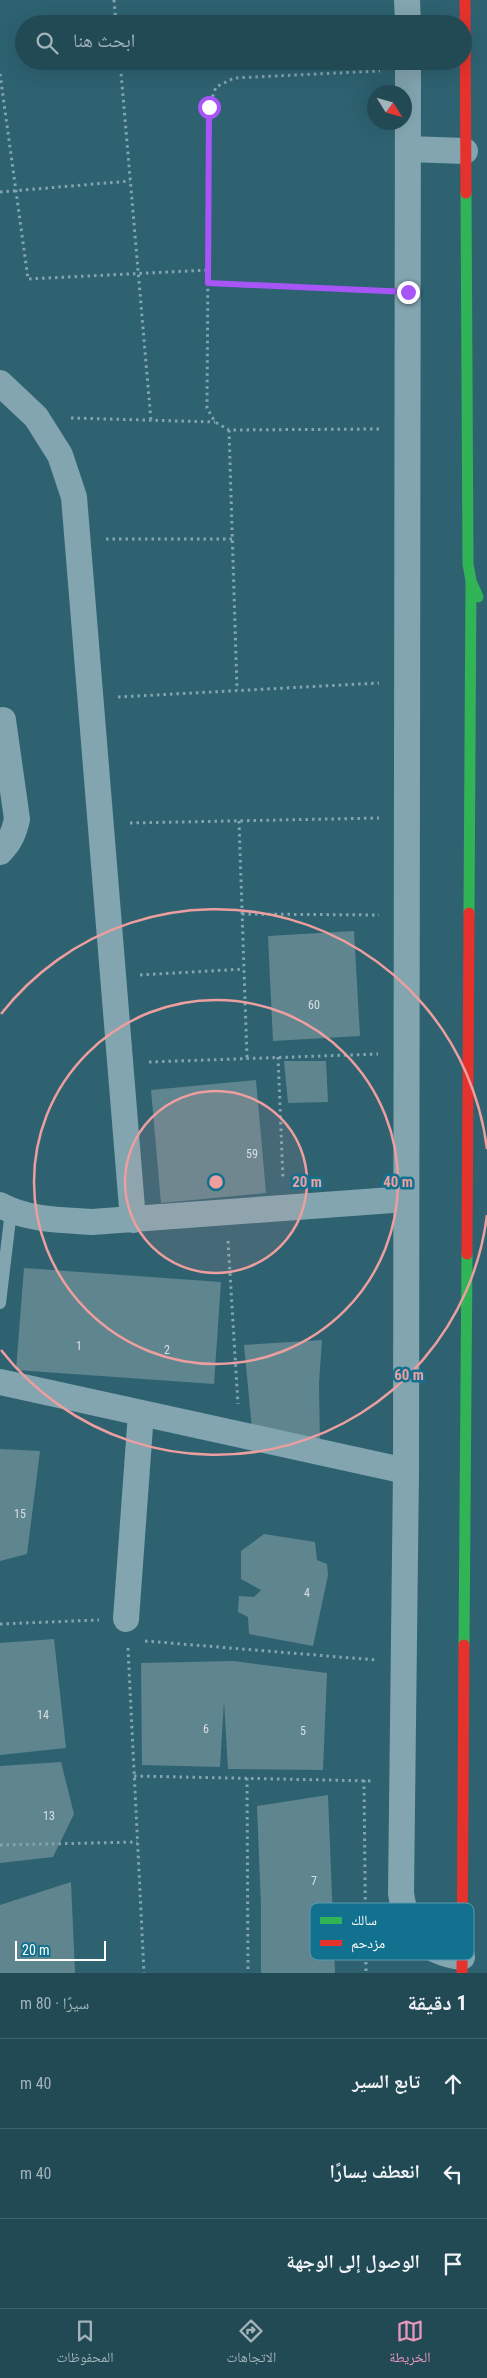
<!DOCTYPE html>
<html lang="ar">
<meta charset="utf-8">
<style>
:root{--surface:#224a55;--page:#2e545f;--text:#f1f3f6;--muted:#a2b3b9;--line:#3f626c;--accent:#e797bd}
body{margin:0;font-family:"Roboto Condensed","Noto Naskh Arabic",sans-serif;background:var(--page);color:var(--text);direction:rtl}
.compass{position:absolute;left:367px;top:85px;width:45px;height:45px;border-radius:50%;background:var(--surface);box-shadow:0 5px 20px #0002;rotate:127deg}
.scale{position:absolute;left:15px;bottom:12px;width:91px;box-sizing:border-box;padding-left:5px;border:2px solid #fff;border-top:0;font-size:14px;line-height:18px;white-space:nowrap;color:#fff;-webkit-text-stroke:4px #11718e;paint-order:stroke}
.stop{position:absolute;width:15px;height:15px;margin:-11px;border:4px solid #a855f7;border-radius:50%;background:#fff}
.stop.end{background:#a855f7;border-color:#fff;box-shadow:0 1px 5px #0008}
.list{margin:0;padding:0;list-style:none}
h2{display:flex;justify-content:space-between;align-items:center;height:65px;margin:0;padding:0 20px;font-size:21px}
h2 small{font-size:16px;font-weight:400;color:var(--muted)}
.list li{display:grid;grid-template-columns:32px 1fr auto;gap:15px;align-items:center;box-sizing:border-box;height:90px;padding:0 20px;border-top:1px solid var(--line)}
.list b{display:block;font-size:19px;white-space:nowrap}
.list em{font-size:16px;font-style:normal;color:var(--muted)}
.icon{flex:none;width:28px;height:28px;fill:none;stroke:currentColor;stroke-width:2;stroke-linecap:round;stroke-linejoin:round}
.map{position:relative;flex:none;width:487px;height:1973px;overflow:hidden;direction:ltr}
.search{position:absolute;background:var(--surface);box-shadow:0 5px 20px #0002;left:15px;right:15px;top:15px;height:55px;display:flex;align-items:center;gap:12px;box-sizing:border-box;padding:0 18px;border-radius:28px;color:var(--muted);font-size:19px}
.sheet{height:335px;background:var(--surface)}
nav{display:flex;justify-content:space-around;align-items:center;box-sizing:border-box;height:70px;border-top:1px solid var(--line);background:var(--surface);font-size:14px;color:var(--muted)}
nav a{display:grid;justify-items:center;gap:2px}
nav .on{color:var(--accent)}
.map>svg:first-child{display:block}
</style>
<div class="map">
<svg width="487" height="1973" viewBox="0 0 487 1973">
<rect width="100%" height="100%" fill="#2e6271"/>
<path fill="#5f858f" d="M354,931L360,1036L273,1041L268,936Z
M284,1061H326L328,1102L288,1103Z
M256,1080L266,1193L161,1203L151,1090Z
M24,1268L221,1282L214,1384L16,1370Z
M322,1340L319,1383L320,1450L252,1429L244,1345Z
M0,1449L40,1451L27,1554L0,1561Z
M264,1534L315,1542L317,1560L327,1564L328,1575L313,1646L249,1634L248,1617L238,1612L239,1596L254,1597L261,1590L241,1579V1551Z
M54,1639L66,1748L0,1755V1643Z
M233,1661L327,1673L323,1770L228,1769L224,1702L220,1767L142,1765L141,1663Z
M61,1762L74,1814L53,1857L0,1863V1766Z
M328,1795L335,1973H261V1906L257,1806Z
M71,1882L75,1973H0V1905Z"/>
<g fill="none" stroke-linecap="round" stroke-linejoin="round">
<path stroke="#82a5af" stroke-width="3" stroke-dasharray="2.5 4" stroke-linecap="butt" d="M114,0L116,24
M120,61L151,421
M0,74L28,279L208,270
M0,192L130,181
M208,283L379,290
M71,418L215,422
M379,429L229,430L215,422L207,408L209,107L216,87L234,78L380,71
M229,430L237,690
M106,539H232
M118,697L379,683
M239,821L247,1058
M130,823L379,818
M242,914L379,915
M140,975L244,969
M278,1057L283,1179
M149,1062L378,1054
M228,1241L238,1404
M0,1624L99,1620
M145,1641L376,1660
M128,1648L144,1973
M134,1776L374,1781
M247,1778L248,1973
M364,1780L366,1973
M0,1845L137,1842"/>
<path stroke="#82a5af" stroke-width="12" d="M0,1303L11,1211"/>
<path stroke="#82a5af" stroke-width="26" d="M407,0L408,24
M408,61L406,1471L401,1893C406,1931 423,1952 462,1957
M408,149L465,151
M0,383L36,417L60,455L74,497L133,1220
M0,852C10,842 14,833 17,819L3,720
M0,1205C27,1220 62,1220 92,1222L406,1199
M0,1382L406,1471
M126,1619L141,1413"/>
<path stroke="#30b455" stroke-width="11" d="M466,193L468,564L471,581L478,597
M469,913L471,581
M464,1645L467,1254"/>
<path stroke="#e5322d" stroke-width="11" d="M465,0L466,193
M467,1254L469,913
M462,1973L464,1645"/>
</g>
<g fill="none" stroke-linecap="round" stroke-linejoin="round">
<path stroke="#a855f7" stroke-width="6" d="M209,107L208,283L408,292"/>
</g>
<circle cx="216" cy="1182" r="91" fill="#ed9e9e" fill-opacity=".12"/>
<g fill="none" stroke="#ed9e9e" stroke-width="2.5">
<circle cx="216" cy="1182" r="91"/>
<circle cx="216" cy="1182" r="182"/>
<path d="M487 1215A273 273 0 0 1 1 1350M1 1014A273 273 0 0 1 487 1149"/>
</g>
<g text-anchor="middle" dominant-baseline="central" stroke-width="5" stroke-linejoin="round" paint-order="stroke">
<g font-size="12" fill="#d7e0e3">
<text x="314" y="1005">60</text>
<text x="252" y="1154">59</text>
<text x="79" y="1346">1</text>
<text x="167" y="1350">2</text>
<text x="20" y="1514">15</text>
<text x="307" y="1593">4</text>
<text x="43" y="1715">14</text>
<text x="206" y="1729">6</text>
<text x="303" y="1731">5</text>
<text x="49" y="1816">13</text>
<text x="314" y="1881">7</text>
</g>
</g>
<rect x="310" y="1903" width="164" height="57" rx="8" fill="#11718e" stroke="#589cb0" stroke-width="1"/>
<rect x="320" y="1917" width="22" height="7" fill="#30b455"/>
<rect x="320" y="1940" width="22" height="6" fill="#e5322d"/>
<g font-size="14" fill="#fff">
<text x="351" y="1925">سالك</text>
<text x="351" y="1948">مزدحم</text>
</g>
<circle cx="216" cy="1182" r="8" fill="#ed9e9e" stroke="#11718e" stroke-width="2.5"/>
<g font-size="15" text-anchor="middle" font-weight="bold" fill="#ed9e9e" stroke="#11718e" stroke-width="5" stroke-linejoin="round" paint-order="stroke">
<text x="307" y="1187">20 m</text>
<text x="398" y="1187">40 m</text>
<text x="409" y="1380">60 m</text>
</g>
</svg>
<svg class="compass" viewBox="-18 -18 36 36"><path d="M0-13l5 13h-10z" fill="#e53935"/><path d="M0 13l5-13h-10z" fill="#a2b3b9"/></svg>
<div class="scale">20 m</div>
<div class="stop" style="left:209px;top:107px"></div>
<div class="stop end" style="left:408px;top:292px"></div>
<div class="search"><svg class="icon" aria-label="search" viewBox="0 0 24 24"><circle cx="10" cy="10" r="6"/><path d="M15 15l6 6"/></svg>ابحث هنا</div>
</div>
<section class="sheet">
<h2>1 دقيقة<small>سيرًا · 80 m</small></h2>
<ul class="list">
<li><svg class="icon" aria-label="ahead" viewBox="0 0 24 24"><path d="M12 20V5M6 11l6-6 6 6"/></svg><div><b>تابع السير</b></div><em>40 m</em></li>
<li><svg class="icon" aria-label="left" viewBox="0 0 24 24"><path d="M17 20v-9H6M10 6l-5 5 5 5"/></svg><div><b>انعطف يسارًا</b></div><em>40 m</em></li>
<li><svg class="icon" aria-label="arrive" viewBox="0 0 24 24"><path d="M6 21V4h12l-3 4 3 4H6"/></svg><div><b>الوصول إلى الوجهة</b></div></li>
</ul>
</section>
<nav>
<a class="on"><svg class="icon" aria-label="map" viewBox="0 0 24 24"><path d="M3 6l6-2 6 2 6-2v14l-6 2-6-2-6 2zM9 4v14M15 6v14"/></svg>الخريطة</a>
<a><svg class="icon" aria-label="directions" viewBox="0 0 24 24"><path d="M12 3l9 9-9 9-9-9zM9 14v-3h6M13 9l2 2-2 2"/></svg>الاتجاهات</a>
<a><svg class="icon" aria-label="saved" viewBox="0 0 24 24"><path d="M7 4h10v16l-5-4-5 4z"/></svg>المحفوظات</a>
</nav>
